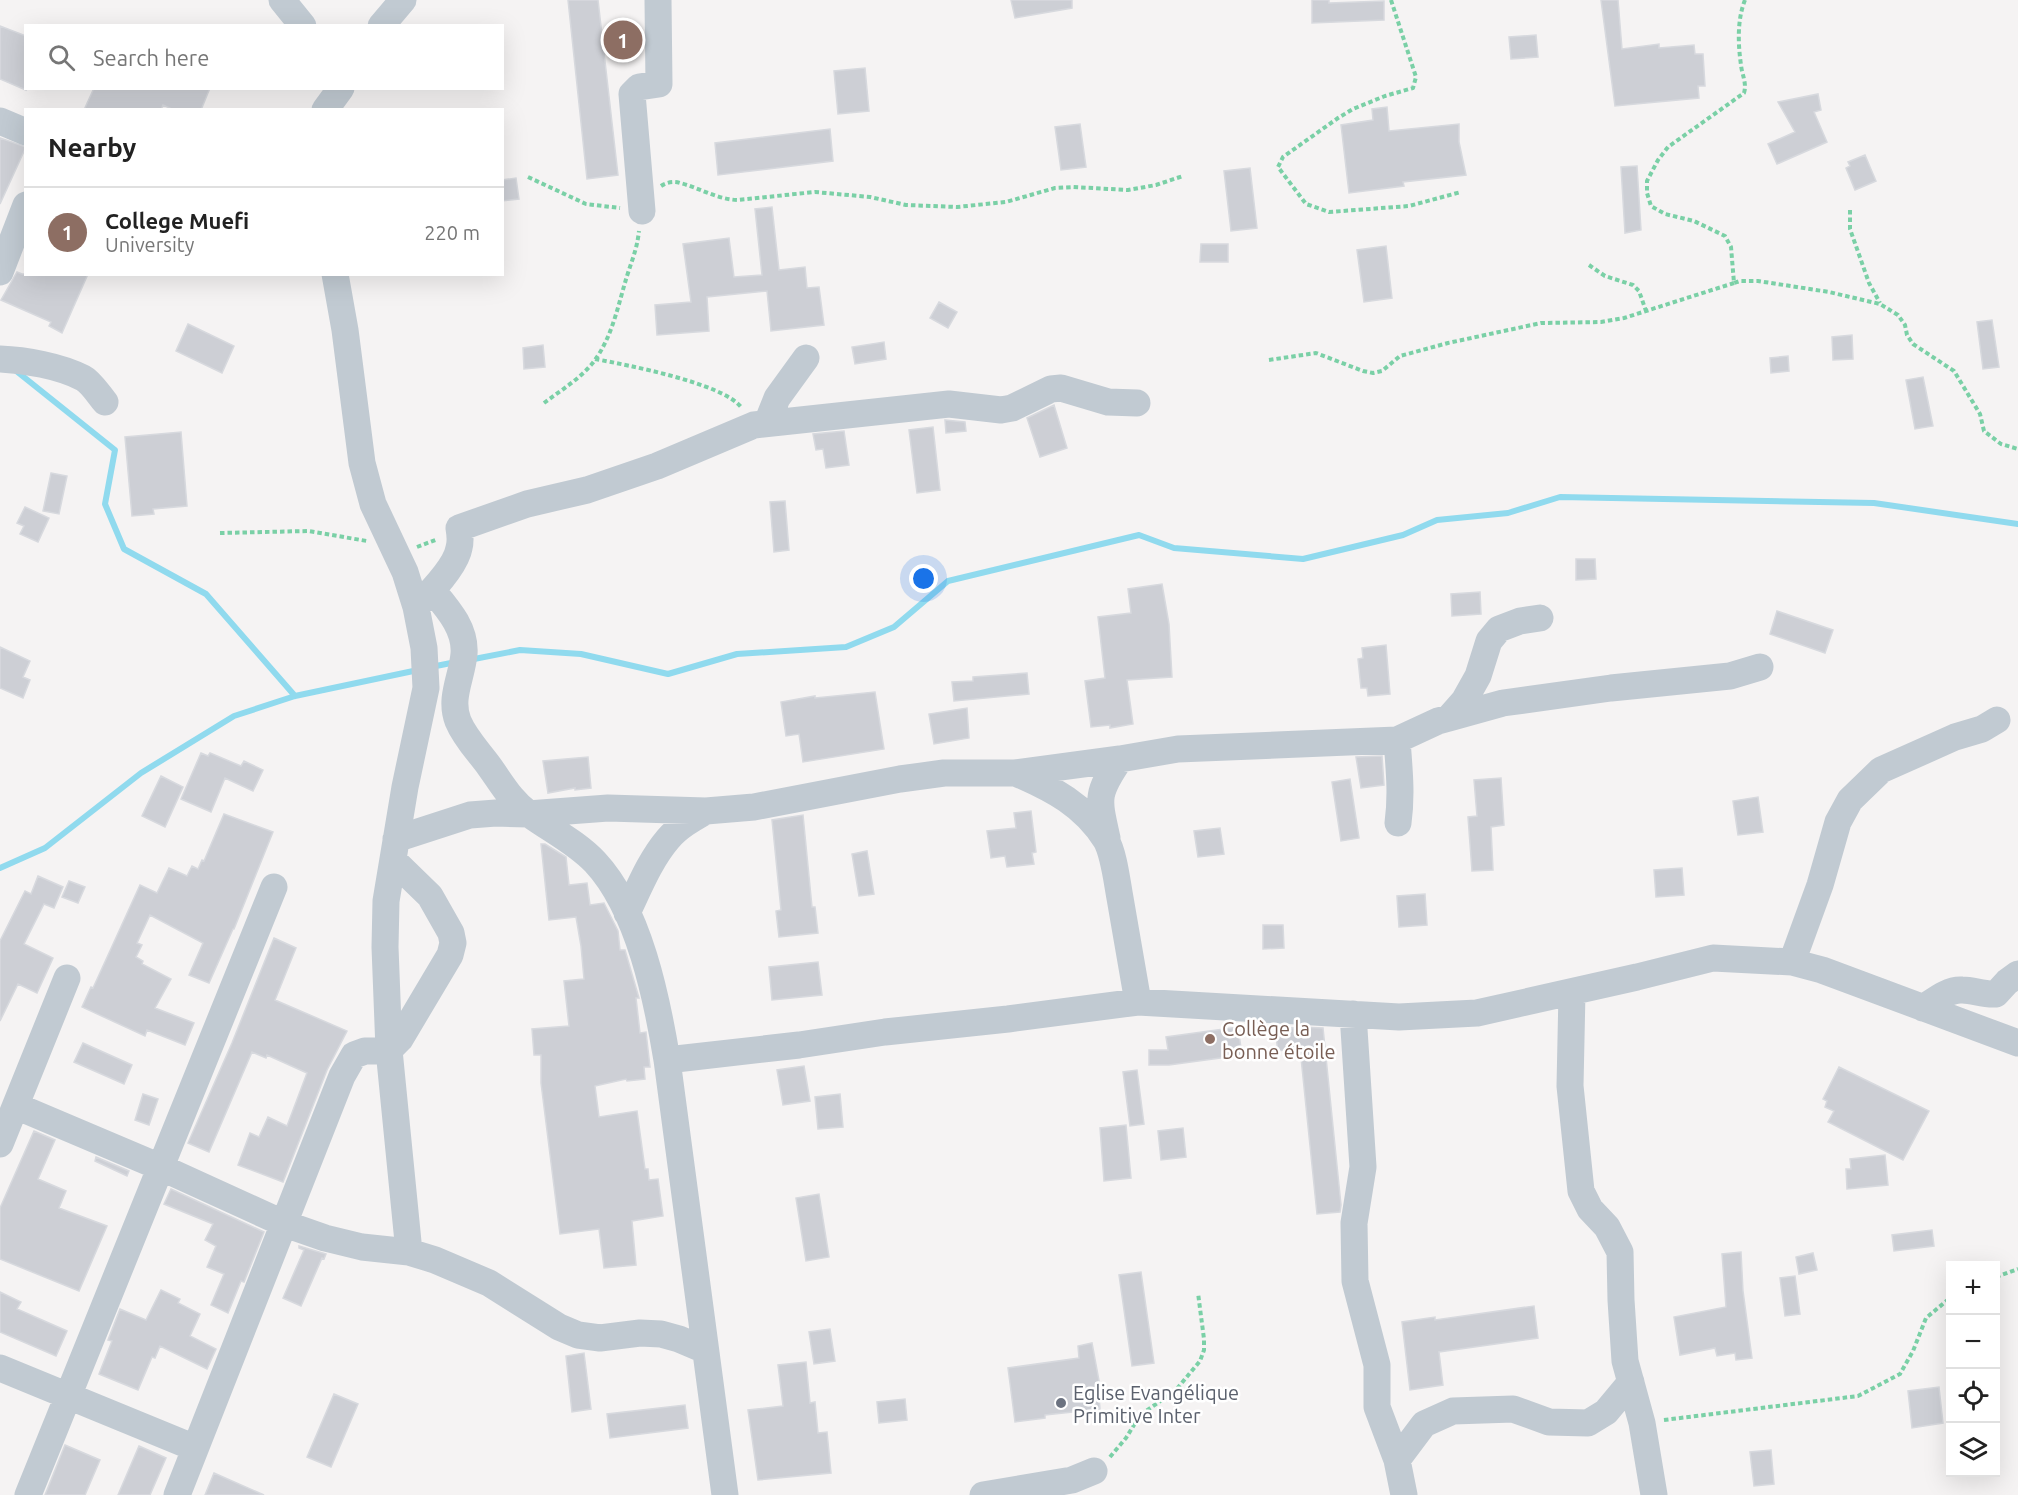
<!DOCTYPE html>
<meta charset="utf-8">
<style>
:root{--surface:#fff;--page:#f2f2f2;--text:#222;--muted:#767676;--line:#e0e0e0;--accent:#1a73e8}
body{margin:0;font-family:Ubuntu,sans-serif;background:var(--page);color:var(--text)}
.controls{position:absolute;right:18px;bottom:18px;display:grid;overflow:hidden;border-radius:0px;box-shadow:0 6px 24px #0002}
.controls button{width:54px;height:54px;display:grid;place-items:center;padding:0;border:0;border-bottom:2px solid var(--line);background:var(--surface);color:var(--text);font:30px sans-serif}
.you{position:absolute;left:924px;top:579px;width:21px;height:21px;margin:-15px;border:4px solid #fff;border-radius:50%;background:#1a73e8;box-shadow:0 0 0 9px #1a73e833}
.badge{display:grid;place-items:center;width:39px;height:39px;border-radius:50%;background:var(--accent);color:#fff;font-size:20px;font-weight:700}
.pin{position:absolute;translate:-50% -50%;border:3px solid #fff;box-shadow:0 2px 6px #0006}
.list{margin:0;padding:0;list-style:none}
h2{display:flex;justify-content:space-between;align-items:center;height:78px;margin:0;padding:0 24px;font-size:26px}
h2 small{font-size:20px;font-weight:400;color:var(--muted)}
.list li{display:grid;grid-template-columns:39px 1fr auto;gap:18px;align-items:center;box-sizing:border-box;height:90px;padding:0 24px;border-top:2px solid var(--line)}
.list b{display:block;font-size:22px;white-space:nowrap}
.list p{margin:0;font-size:20px;white-space:nowrap;color:var(--muted)}
.list em{font-size:20px;font-style:normal;color:var(--muted)}
.icon{flex:none;width:33px;height:33px;fill:none;stroke:currentColor;stroke-width:2;stroke-linecap:round;stroke-linejoin:round}
.map{position:relative;flex:none;width:2018px;height:1495px;overflow:hidden}
.search{position:absolute;background:var(--surface);box-shadow:0 6px 24px #0002;left:24px;top:24px;width:480px;height:66px;display:flex;align-items:center;gap:15px;box-sizing:border-box;padding:0 21px;border-radius:0px;color:var(--muted);font-size:22px}
.panel{position:absolute;background:var(--surface);box-shadow:0 6px 24px #0002;left:24px;top:108px;width:480px;height:168px;border-radius:0px}
.map>svg:first-child{display:block}
</style>
<div class="map">
<svg width="2018" height="1495" viewBox="0 0 2018 1495">
<rect width="100%" height="100%" fill="#f5f3f3"/>
<g fill="none" stroke-linecap="round" stroke-linejoin="round">
<path stroke="#90daee" stroke-width="6" d="M15,370L115,450L105,504L124,549L206,594L295,696
M469,660L520,650L581,654L668,674L737,654L846,647L894,627L948,581L1139,535L1174,548L1303,559L1403,535L1437,520L1508,513L1560,497L1874,503L2018,524
M431,667L456,662
M0,868L45,848L141,773L234,716L295,696L418,670"/>
</g>
<path fill="#cdcfd5" stroke="#d7d9de" stroke-width="1.5" d="M568,0H598L618,175L587,179Z
M1011,0H1072V8L1015,18Z
M1312,0H1329V3L1384,1V20L1312,23Z
M1601,0H1618L1622,49L1659,44V48L1694,45L1695,54H1703L1705,86H1698L1699,98L1615,106Z
M0,26L26,36V90L0,79Z
M1536,35L1538,57L1511,59L1509,37Z
M865,68L869,111L838,114L834,71Z
M94,88H210L201,110H174L163,105L161,110H84Z
M1818,94L1821,110L1814,112L1827,142L1777,164L1768,144L1795,132L1778,102Z
M1387,107L1389,131L1459,124V142L1466,175L1403,182L1404,186L1349,193L1341,125L1373,120L1372,109Z
M1080,124L1086,167L1061,170L1055,127Z
M830,129L833,161L718,175L715,143Z
M0,138L26,147L0,204Z
M1865,155L1876,181L1855,190L1846,168L1850,166L1848,162Z
M1637,166L1641,230L1625,233L1621,167Z
M1250,168L1257,228L1231,231L1224,171Z
M516,178L519,199L502,201V180Z
M772,207L779,270L805,267L807,288L819,287L824,325L771,331L767,291L707,297L709,331L657,335L655,305L691,302L683,244L729,238L734,277L762,275L755,209Z
M1201,244H1228V262H1200Z
M1386,246L1392,298L1364,302L1357,250Z
M17,272L22,274H88L62,333L49,326L51,322L1,300Z
M939,302L957,312L948,328L930,318Z
M1992,320L1999,367L1983,369L1977,322Z
M188,324L234,346L222,373L176,351Z
M1852,335L1853,359L1833,360L1832,337Z
M884,342L886,359L855,364L852,347Z
M543,345L545,367L524,369L523,348Z
M1788,356L1789,371L1771,373L1770,358Z
M1923,377L1933,426L1915,429L1906,380Z
M1054,405L1067,448L1040,457L1027,418Z
M945,420L965,422L966,431L946,433Z
M933,427L940,490L917,493L909,430Z
M844,431L849,465L826,468L823,449L816,450L813,434Z
M181,432L187,506L153,509L154,514L132,516L125,437Z
M51,473L67,476L59,514L43,511Z
M785,501L789,550L774,552L770,502Z
M25,507L49,518L38,542L20,534L24,526L17,523Z
M1576,559H1595L1596,579L1576,580Z
M1162,584L1169,624L1172,677L1127,680L1133,724L1110,728V725L1091,727L1085,681L1105,678L1098,617L1131,613L1128,589Z
M1480,592L1481,614L1452,616L1451,594Z
M1777,611L1833,630L1825,653L1770,634Z
M1386,645L1390,694L1368,696L1367,688H1361L1358,659L1363,658L1362,648Z
M0,647L30,661L23,677L30,680L23,698L0,688Z
M1027,673L1029,694L954,701L952,682L973,681V677Z
M875,692L884,749L803,762L799,734L786,736L781,702L815,696V698Z
M967,708L969,738L934,744L929,714Z
M201,753L208,756L210,753L241,766L244,761L263,770L253,791L225,778L211,812L181,799Z
M1382,756L1384,785L1361,788L1356,757Z
M588,757L591,788L575,790V788L548,793L543,761Z
M161,776L183,787L165,827L142,816Z
M1501,778L1504,825L1491,827L1493,870L1472,871L1468,817L1477,816L1474,780Z
M1350,779L1359,838L1341,841L1332,782Z
M1758,797L1763,832L1738,835L1733,801Z
M1031,811L1036,852L1032,853L1034,864L1007,867L1005,856L991,858L987,831L1016,828L1014,813Z
M224,814L273,832L234,929H233L209,983L189,975L203,943L150,915L137,943L142,945L136,957L143,961L142,964L171,979L155,1008L194,1023L185,1045L147,1030L145,1036L82,1007L91,987L93,988L140,885L157,893L169,868L187,876L192,866L198,869L202,860L204,861Z
M803,815L812,907H815L818,933L779,937L776,911L781,910L772,820Z
M1220,828L1224,854L1198,857L1194,831Z
M541,844H545L566,857L569,885L587,883L590,905L604,903L618,931L620,950H625L639,998H636L640,1033L646,1032L650,1067H644L645,1079L627,1081L626,1079L595,1086L599,1117L637,1111L645,1169H648L649,1180L658,1179L663,1216L632,1221L636,1265L604,1268L599,1229L560,1234L541,1083V1055H534L532,1029L569,1026L564,981L584,979L581,946L576,917L549,920Z
M867,851L874,894L859,896L852,854Z
M1682,868L1684,895L1656,897L1654,870Z
M38,876L63,887L54,908L44,904L24,944L53,958L37,993L18,984L0,1021V941L25,891L31,894Z
M69,881L85,887L78,903L62,897Z
M1425,894L1427,925L1399,927L1397,896Z
M1263,925H1283L1284,948L1263,949Z
M274,938L296,948L275,1000L347,1031L327,1070L283,1182L238,1165L250,1133L259,1137L268,1117L287,1126L307,1073L267,1055L266,1058L252,1052L209,1152L188,1143L232,1043Z
M818,962L822,995L772,1000L769,967Z
M1238,1027L1242,1055L1169,1065H1149V1050H1168L1166,1037Z
M1300,1027L1323,1028L1341,1205L1340,1212L1317,1214L1300,1048L1278,1051L1275,1030Z
M83,1043L132,1065L124,1084L74,1062Z
M804,1066L810,1101L783,1105L777,1070Z
M1839,1067L1929,1111L1903,1160L1828,1122L1834,1111L1825,1107L1827,1101L1823,1099Z
M1137,1070L1144,1124L1130,1126L1123,1072Z
M143,1094L158,1099L149,1125L135,1120Z
M840,1094L843,1127L818,1129L815,1097Z
M1126,1125L1131,1178L1104,1181L1100,1128Z
M1183,1128L1186,1157L1161,1160L1158,1131Z
M34,1131L55,1140L38,1179L66,1191L59,1208L107,1226L79,1291L0,1259V1208Z
M1885,1155L1888,1185L1847,1189L1846,1169H1851L1850,1159Z
M96,1157L129,1171L127,1176L95,1161Z
M171,1189L264,1232L244,1282L241,1281L228,1313L211,1305L224,1274L207,1267L216,1246L205,1240L213,1224L164,1204Z
M819,1194L829,1257L806,1261L796,1198Z
M1932,1230L1934,1246L1894,1251L1892,1235Z
M299,1246L326,1254L324,1259L322,1258L301,1306L283,1298L304,1250L299,1248Z
M1741,1252L1743,1291L1752,1358L1736,1360L1735,1353L1717,1356L1715,1348L1680,1355L1674,1317L1726,1307L1722,1254Z
M1813,1253L1817,1270L1799,1274L1796,1257Z
M1141,1272L1154,1363L1132,1366L1119,1275Z
M1795,1276L1800,1314L1785,1316L1780,1278Z
M161,1290L180,1299L178,1303L200,1314L190,1336L216,1349L207,1369L160,1346L155,1358L152,1357L138,1390L99,1374L112,1341L108,1340L120,1309L146,1320Z
M0,1292L21,1302L17,1309L67,1331L56,1356L0,1332Z
M1534,1306L1538,1338L1439,1352L1443,1385L1410,1390L1402,1322L1435,1317V1320Z
M830,1329L835,1361L814,1364L809,1332Z
M1092,1343L1100,1386H1098L1100,1409L1045,1415V1418L1015,1422L1008,1368L1079,1358L1078,1346Z
M584,1353L591,1409L572,1412L566,1356Z
M806,1362L810,1403L815,1402L818,1433L827,1432L831,1473L758,1480L748,1410L783,1406L778,1365Z
M1939,1387L1943,1423L1912,1428L1908,1391Z
M334,1394L358,1404L331,1467L307,1457Z
M905,1399L907,1420L879,1423L877,1402Z
M685,1405L688,1428L610,1438L607,1414Z
M65,1445L100,1460L85,1495H45Z
M139,1446L166,1458L150,1495H118Z
M1771,1450L1774,1484L1754,1486L1750,1452Z
M214,1473L264,1495H205Z"/>
<g fill="none" stroke-linecap="round" stroke-linejoin="round">
<path stroke="#7ad0a6" stroke-width="4" stroke-dasharray="4.5 3" stroke-linecap="butt" d="M1391,0L1416,77L1413,88L1385,96L1353,109L1338,118L1283,157L1278,167L1306,204L1329,212L1409,206L1461,192
M1745,0C1737,20 1738,44 1741,65C1742,75 1747,83 1744,93L1668,147L1658,160L1647,181V193L1651,206L1665,214L1694,221L1725,236L1731,247L1734,283L1740,281H1758L1829,292L1880,304L1898,315L1905,325L1907,335L1913,344L1954,371L1980,414L1984,431L2001,444L2018,449
M528,177L586,204L620,208
M661,186C667,182 674,181 680,183C700,188 716,199 737,200L815,192L870,197L906,205L957,207L1006,202L1055,188L1073,187L1128,190L1156,185L1183,176
M1850,210V229L1869,283L1880,303
M1589,265L1605,276L1633,285L1639,291L1646,311
M595,359C627,365 722,383 741,407
M1269,360L1316,353L1363,371L1373,373L1382,371L1400,356L1448,343L1541,323L1601,322L1624,318L1734,283
M544,403C560,391 578,380 591,365C612,340 618,305 627,276C632,260 637,249 639,231
M220,533L308,531L367,541
M417,547L438,539
M1996,1277L2018,1269
M1664,1420L1858,1396L1900,1374L1913,1351L1926,1318L1950,1298
M1110,1457L1126,1438L1140,1415L1175,1391L1200,1361L1204,1350V1339L1198,1293"/>
<path stroke="#c1cad2" stroke-width="27" d="M282,0L303,26
M381,26L403,0
M325,110L341,88
M0,121L26,132
M642,211L632,94L639,87L659,84L658,0
M0,272L26,205
M335,274L345,330L362,463L373,504L405,572L416,607L424,648L426,688L405,787L386,901L385,947L389,1050L409,1252
M0,359C25,360 60,366 83,378C91,382 99,395 105,402
M767,423L777,398L806,358
M433,591C448,609 466,629 464,654C462,677 449,698 458,721C465,738 478,751 489,766C502,784 511,801 529,814C551,830 576,842 595,862C639,909 657,999 667,1060
M416,607C429,594 456,566 459,548C461,541 460,534 459,528L527,504L587,490L657,466L754,425L949,404L1001,410L1012,408L1051,389L1061,388L1108,402L1137,403
M1449,718L1503,703L1611,688L1730,676L1760,667
M1397,740C1399,768 1402,794 1398,823
M1016,773C1053,789 1084,805 1106,840C1114,854 1117,882 1120,898C1126,933 1132,968 1138,1002
M1107,838C1098,798 1096,794 1120,759
M396,839L470,815L496,813L528,814L608,808L706,811L754,807L900,779L944,773H1015L1120,759L1178,749L1397,740L1438,721L1449,718L1464,701L1478,676L1489,641L1499,629L1520,621L1540,618
M627,913C639,888 650,860 668,839C678,827 692,819 706,811
M1792,962L1820,885L1838,822L1850,800L1881,770L1955,737L1982,729L1997,720
M1572,992L1570,1086L1581,1191L1590,1209L1607,1227L1620,1252L1621,1300L1625,1361L1642,1423L1654,1495
M1923,1008C1934,1001 1948,989 1962,990C1974,990 1983,995 1996,994L2007,982L2018,974
M1353,1014L1363,1167L1354,1223L1355,1281L1377,1365V1407L1397,1460L1404,1495
M16,1106L160,1167L285,1224L325,1238L362,1247L409,1252L435,1260L489,1283L559,1327L578,1335L600,1338L640,1333L661,1334L679,1339L705,1350
M0,1144L67,978
M0,1368L195,1448
M1397,1460L1424,1424L1453,1411L1513,1409L1549,1422L1588,1423L1606,1412L1631,1382
M28,1495L274,887
M177,1495L342,1076L354,1055L365,1051L389,1050L400,1039L450,955L453,943L451,933L430,896L393,860
M725,1495L667,1060L799,1045L885,1032L1008,1019L1138,1002L1399,1017L1477,1013L1637,977L1713,958L1792,962L1822,970L2018,1043
M983,1495L1072,1480L1094,1471"/>
</g>
<circle fill="#8d6e63" stroke="#fff" stroke-width="2" cx="1210" cy="1039" r="6"/>
<circle fill="#6b7280" stroke="#fff" stroke-width="2" cx="1061" cy="1403" r="6"/>
<g text-anchor="middle" dominant-baseline="central" stroke-width="5" stroke-linejoin="round" paint-order="stroke">
<g font-size="20" fill="#785e54" stroke="#fff" text-anchor="start">
<text x="1222" y="1028">Collège la<tspan x="1222" dy="23">bonne étoile</tspan></text>
</g>
<g font-size="20" fill="#5b616d" stroke="#fff" text-anchor="start">
<text x="1073" y="1392">Eglise Evangélique<tspan x="1073" dy="23">Primitive Inter</tspan></text>
</g>
</g>
</svg>
<div class="controls">
<button>+</button>
<button>−</button>
<button><svg class="icon" aria-label="locate" viewBox="0 0 24 24"><circle cx="12" cy="12" r="6"/><path d="M12 2v4M12 18v4M2 12h4M18 12h4"/></svg></button>
<button><svg class="icon" aria-label="layers" viewBox="0 0 24 24"><path d="M12 4l9 5-9 5-9-5zM3 14l9 5 9-5"/></svg></button>
</div>
<div class="you"></div>
<div class="pin badge" style="left:623px;top:40px;background:#8d6e63">1</div>
<div class="search"><svg class="icon" aria-label="search" viewBox="0 0 24 24"><circle cx="10" cy="10" r="6"/><path d="M15 15l6 6"/></svg>Search here</div>
<section class="panel">
<h2>Nearby<small></small></h2>
<ul class="list">
<li><span class="badge" style="background:#8d6e63">1</span><div><b>College Muefi</b><p>University</p></div><em>220 m</em></li>
</ul>
</section>
</div>
